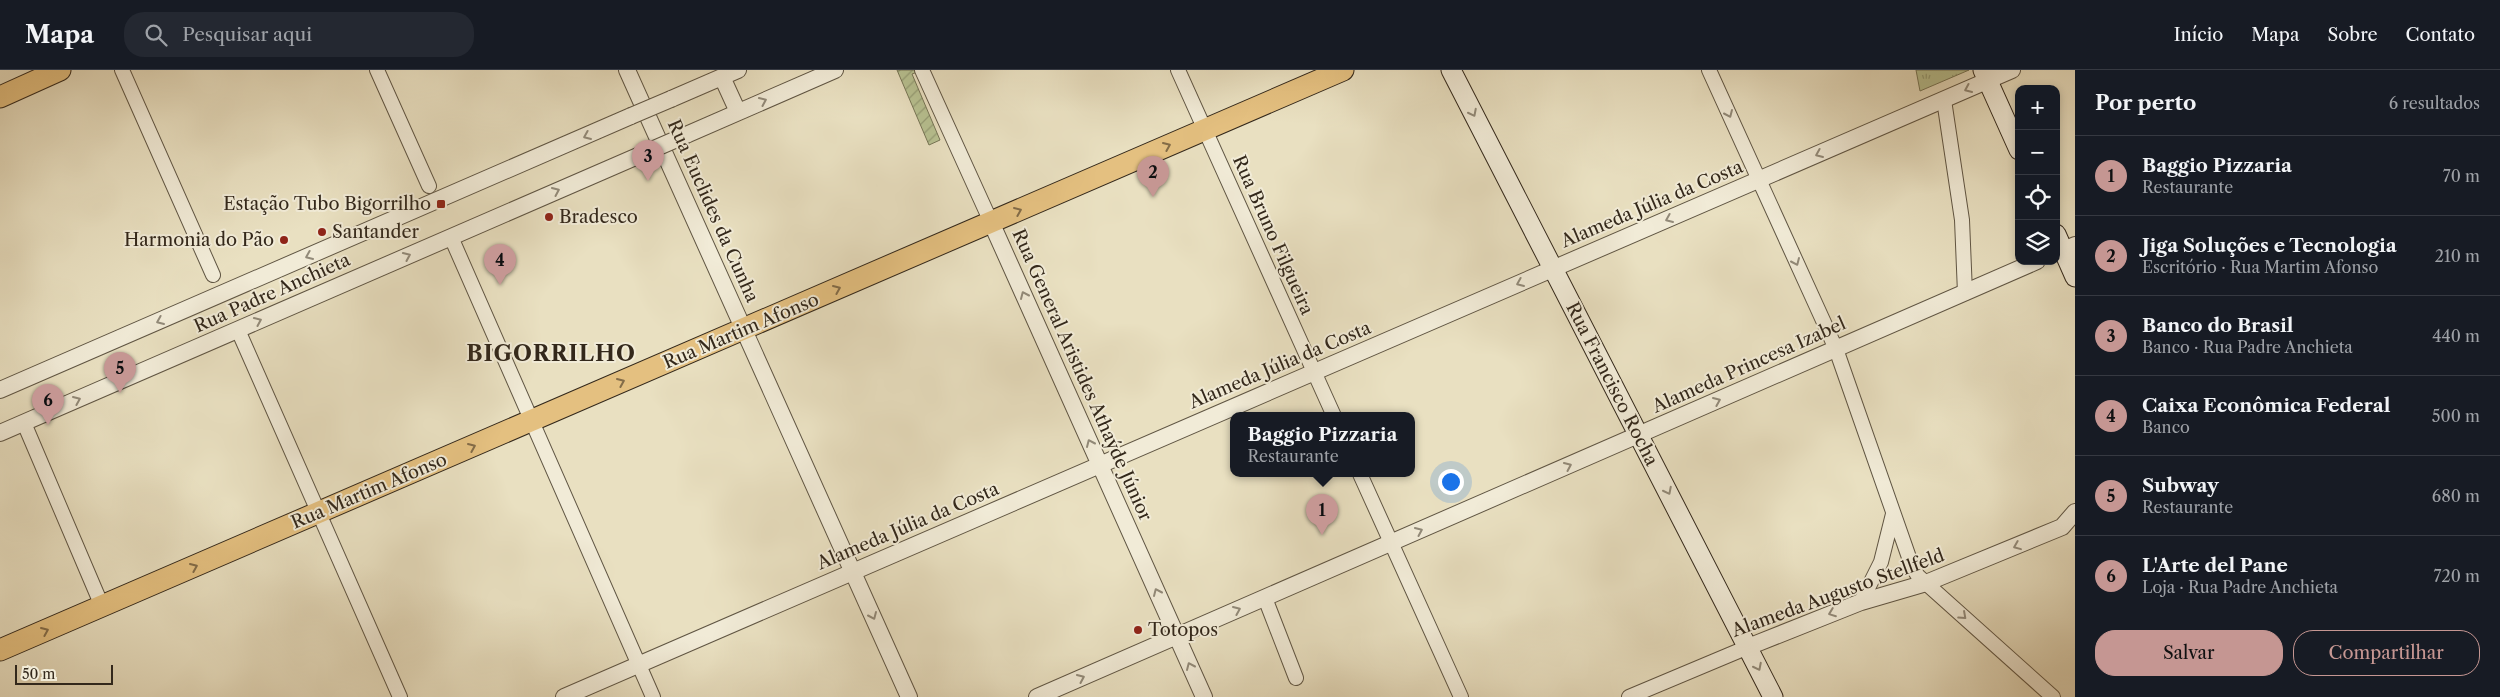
<!DOCTYPE html>
<html lang="pt">
<meta charset="utf-8">
<style>
:root{--surface:#171b24;--page:#242831;--text:#f1f3f6;--muted:#9ea1a6;--line:#363941;--accent:#c59692}
body{margin:0;font-family:"Libre Caslon Text",serif;background:var(--page);color:var(--text)}
.controls{position:absolute;right:15px;top:15px;display:grid;overflow:hidden;border-radius:10px;box-shadow:0 2px 8px #0003}
.controls button{width:45px;height:45px;display:grid;place-items:center;padding:0;border:0;border-bottom:1px solid var(--line);background:var(--surface);color:var(--text);font:25px sans-serif}
.scale{position:absolute;left:15px;bottom:12px;width:98px;box-sizing:border-box;padding-left:5px;border:2px solid #33281b;border-top:0;font-size:14px;line-height:18px;white-space:nowrap;color:#33281b;-webkit-text-stroke:4px #f1ebd7;paint-order:stroke}
.you{position:absolute;left:1450px;top:411px;width:18px;height:18px;margin:-12px;border:4px solid #fff;border-radius:50%;background:#1a73e8;box-shadow:0 0 0 8px #1a73e833}
.badge{display:grid;place-items:center;width:32px;height:32px;border-radius:50%;background:var(--accent);color:#111;font-size:16px;font-weight:700}
.pin{position:absolute;translate:-50% -41px;filter:drop-shadow(0 1px 2px #0008)}
.pin::after{content:'';position:absolute;top:26px;width:18px;height:15px;background:inherit;clip-path:polygon(0 0,100% 0,50% 100%)}
.popup{position:absolute;left:1230px;top:342px;width:185px;height:65px;box-sizing:border-box;display:grid;place-content:center;border-radius:10px;background:var(--surface);filter:drop-shadow(0 1px 4px #0005);font-size:16px;white-space:nowrap;color:var(--muted)}
.popup b{font-size:19px;color:var(--text)}
.popup::after{content:'';position:absolute;left:50%;top:100%;margin-left:-10px;border:10px solid transparent;border-top-color:var(--surface)}
.list{margin:0;padding:0;list-style:none}
h2{display:flex;justify-content:space-between;align-items:center;height:65px;margin:0;padding:0 20px;font-size:21px}
h2 small{font-size:16px;font-weight:400;color:var(--muted)}
.list li{display:grid;grid-template-columns:32px 1fr auto;gap:15px;align-items:center;box-sizing:border-box;height:80px;padding:0 20px;border-top:1px solid var(--line)}
.list b{display:block;font-size:19px;white-space:nowrap}
.list p{margin:0;font-size:16px;white-space:nowrap;color:var(--muted)}
.list em{font-size:16px;font-style:normal;color:var(--muted)}
.actions{display:flex;gap:10px;padding:15px 20px}
.actions a{flex:1;padding:11px 0;border:1px solid var(--accent);border-radius:20px;text-align:center;font-size:18px;color:var(--accent)}
.actions .main{background:var(--accent);color:#111}
.icon{flex:none;width:28px;height:28px;fill:none;stroke:currentColor;stroke-width:2;stroke-linecap:round;stroke-linejoin:round}
.map{position:relative;flex:none;width:2075px;height:627px;overflow:hidden}
header{display:flex;align-items:center;gap:30px;box-sizing:border-box;height:70px;padding:0 25px;background:var(--surface);border-bottom:1px solid var(--line)}
header strong{font-size:24px}
nav{display:flex;gap:28px;margin-inline-start:auto;font-size:18px}
.search{width:350px;height:45px;background:var(--page);display:flex;align-items:center;gap:12px;box-sizing:border-box;padding:0 18px;border-radius:20px;color:var(--muted);font-size:19px}
main{display:flex}
aside{flex:1;background:var(--surface)}
.map>svg:first-child{display:block}
</style>
<header>
<strong>Mapa</strong>
<div class="search"><svg class="icon" aria-label="search" viewBox="0 0 24 24"><circle cx="10" cy="10" r="6"/><path d="M15 15l6 6"/></svg>Pesquisar aqui</div>
<nav><a>Início</a><a>Mapa</a><a>Sobre</a><a>Contato</a></nav>
</header>
<main>
<div class="map">
<svg width="2075" height="627" viewBox="0 0 2075 627">
<defs>
<pattern id="park-tufts" width="24" height="20" patternUnits="userSpaceOnUse" patternTransform="scale(1.25)"><rect width="24" height="20" fill="#b8c292"/><path d="M3 7l-1-3M5 7V3M7 7l1-3M15 17l-1-3M17 17v-4M19 17l1-3" fill="none" stroke="#969e76"/></pattern>
<pattern id="garden-furrows" width="10" height="10" patternUnits="userSpaceOnUse" patternTransform="scale(1.25)"><rect width="10" height="10" fill="#b8c292"/><path d="M-1 1l2-2M0 10L10 0M9 11l2-2" fill="none" stroke="#969e76"/></pattern>
</defs>
<rect width="100%" height="100%" fill="#e9e0c1"/>
<filter id="stains"><feTurbulence type="fractalNoise" baseFrequency=".004" numOctaves="4"/><feColorMatrix values="0 0 0 0 .2 0 0 0 0 .09 0 0 0 0 .02 0 0 0 .5 -.17"/></filter>
<radialGradient id="worn" r=".72"><stop offset=".6" stop-color="#630" stop-opacity="0"/><stop offset="1" stop-color="#630" stop-opacity=".3"/></radialGradient>
<path fill="url(#park-tufts)" stroke="#767556" d="M1916,0H1969L1920,21Z"/>
<path fill="url(#garden-furrows)" stroke="#767556" d="M897,0H923L912,4L940,70L929,75Z"/>
<g fill="none" stroke-linecap="round" stroke-linejoin="round">
<defs>
<path id="minor" d="M122,0L213,205
M377,0L429,116
M922,0L991,152
M1178,0L1334,346
M1709,0L1836,279L1912,496L1918,506L2053,627
M1944,30L1962,150L1965,223
M451,167L653,627
M238,260L400,627
M24,353L102,536
M1360,404L1461,627
M1265,528L1296,608
M1861,532L1881,492L1893,444
M1629,627L1748,577"/>
<path id="tertiary" d="M627,0L909,627
M722,7L738,42
M671,29L738,0
M686,65L835,0
M991,152L1204,627
M2056,183L2075,175
M0,320L631,46
M0,363L647,82
M1748,577L1861,532L1926,513L2062,457L2075,442
M564,627L2012,0
M1037,627L2037,191"/>
<path id="secondary" d="M1451,0L1773,627
M1983,0L2019,80
M2056,164L2075,207"/>
<path id="primary" d="M0,27L60,0
M0,580L1343,0"/>
</defs>
<use href="#minor" stroke="#605644" stroke-width="16"/>
<use href="#tertiary" stroke="#605644" stroke-width="18"/>
<use href="#secondary" stroke="#33281b" stroke-width="21"/>
<use href="#primary" stroke="#33281b" stroke-width="23"/>
<use href="#minor" stroke="#f1ebd7" stroke-width="14"/>
<use href="#tertiary" stroke="#f1ebd7" stroke-width="16"/>
<use href="#secondary" stroke="#f1ebd7" stroke-width="19"/>
<use href="#primary" stroke="#e4c080" stroke-width="21"/>
<defs>
<path id="tertiary-bridge" d="M631,46L671,29
M647,82L686,65"/>
</defs>
<use href="#tertiary-bridge" stroke="#605644" stroke-width="18" stroke-linecap="butt"/>
<use href="#tertiary-bridge" stroke="#f1ebd7" stroke-width="16"/>
</g>
<defs><path id="oneway-chevron" d="M-2-3.5L2.5 0L-2 3.5" fill="none" stroke-width="1.6" stroke-linecap="round" stroke-linejoin="round" transform="scale(1.25)"/></defs>
<g stroke="#928a79">
<use href="#oneway-chevron" transform="translate(1968 19) rotate(156)"/>
<use href="#oneway-chevron" transform="translate(763 31) rotate(-24)"/>
<use href="#oneway-chevron" transform="translate(1473 43) rotate(63)"/>
<use href="#oneway-chevron" transform="translate(1729 44) rotate(66)"/>
<use href="#oneway-chevron" transform="translate(587 66) rotate(157)"/>
<use href="#oneway-chevron" transform="translate(1819 84) rotate(157)"/>
<use href="#oneway-chevron" transform="translate(556 121) rotate(-24)"/>
<use href="#oneway-chevron" transform="translate(1669 149) rotate(157)"/>
<use href="#oneway-chevron" transform="translate(309 186) rotate(157)"/>
<use href="#oneway-chevron" transform="translate(407 186) rotate(-24)"/>
<use href="#oneway-chevron" transform="translate(1796 192) rotate(66)"/>
<use href="#oneway-chevron" transform="translate(1520 213) rotate(157)"/>
<use href="#oneway-chevron" transform="translate(1024 225) rotate(-114)"/>
<use href="#oneway-chevron" transform="translate(160 251) rotate(157)"/>
<use href="#oneway-chevron" transform="translate(258 251) rotate(-24)"/>
<use href="#oneway-chevron" transform="translate(77 330) rotate(-23)"/>
<use href="#oneway-chevron" transform="translate(1717 331) rotate(-23)"/>
<use href="#oneway-chevron" transform="translate(1090 373) rotate(-114)"/>
<use href="#oneway-chevron" transform="translate(1568 396) rotate(-24)"/>
<use href="#oneway-chevron" transform="translate(1668 421) rotate(63)"/>
<use href="#oneway-chevron" transform="translate(1419 461) rotate(-24)"/>
<use href="#oneway-chevron" transform="translate(2017 476) rotate(158)"/>
<use href="#oneway-chevron" transform="translate(1157 522) rotate(-114)"/>
<use href="#oneway-chevron" transform="translate(1237 540) rotate(-23)"/>
<use href="#oneway-chevron" transform="translate(1832 543) rotate(159)"/>
<use href="#oneway-chevron" transform="translate(873 546) rotate(66)"/>
<use href="#oneway-chevron" transform="translate(1963 546) rotate(42)"/>
<use href="#oneway-chevron" transform="translate(1190 596) rotate(-114)"/>
<use href="#oneway-chevron" transform="translate(1758 597) rotate(63)"/>
<use href="#oneway-chevron" transform="translate(1081 608) rotate(-24)"/>
</g>
<g stroke="#836c48">
<use href="#oneway-chevron" transform="translate(1167 76) rotate(-23)"/>
<use href="#oneway-chevron" transform="translate(1018 141) rotate(-23)"/>
<use href="#oneway-chevron" transform="translate(837 219) rotate(-23)"/>
<use href="#oneway-chevron" transform="translate(621 312) rotate(-23)"/>
<use href="#oneway-chevron" transform="translate(472 377) rotate(-23)"/>
<use href="#oneway-chevron" transform="translate(194 497) rotate(-23)"/>
<use href="#oneway-chevron" transform="translate(45 561) rotate(-23)"/>
</g>
<g fill="#8f2418" stroke="#f1ebd7" stroke-width="2">
<rect x="436" y="129" width="10" height="10" rx="2.5"/>
<circle cx="549" cy="147" r="5"/>
<circle cx="322" cy="162" r="5"/>
<circle cx="284" cy="170" r="5"/>
<circle cx="1138" cy="560" r="5"/>
</g>
<g text-anchor="middle" dominant-baseline="central" stroke-width="4" stroke-linejoin="round" paint-order="stroke">
<g font-size="18" fill="#33281b" stroke="#f1ebd7" text-anchor="start">
<text x="431" y="134" text-anchor="end">Estação Tubo Bigorrilho</text>
<text x="559" y="147">Bradesco</text>
<text x="332" y="162">Santander</text>
<text x="274" y="170" text-anchor="end">Harmonia do Pão</text>
<text x="1148" y="560">Totopos</text>
</g>
<g font-size="18" fill="#33281b" stroke="#f1ebd7">
<text transform="translate(1652 134) rotate(-23)">Alameda Júlia da Costa</text>
<text transform="translate(713 141) rotate(66)">Rua Euclides da Cunha</text>
<text transform="translate(1273 165) rotate(66)">Rua Bruno Filgueira</text>
<text transform="translate(272 223) rotate(-24)">Rua Padre Anchieta</text>
<text transform="translate(741 261) rotate(-23)">Rua Martim Afonso</text>
<text transform="translate(1280 295) rotate(-23)">Alameda Júlia da Costa</text>
<text transform="translate(1749 295) rotate(-24)">Alameda Princesa Izabel</text>
<text transform="translate(1082 305) rotate(66)">Rua General Aristides Athaýde Júnior</text>
<text transform="translate(1612 314) rotate(63)">Rua Francisco Rocha</text>
<text transform="translate(369 421) rotate(-23)">Rua Martim Afonso</text>
<text transform="translate(908 456) rotate(-23)">Alameda Júlia da Costa</text>
<text transform="translate(1838 523) rotate(-20)">Alameda Augusto Stellfeld</text>
</g>
<g font-size="22" font-weight="bold" letter-spacing="1" fill="#33281b" stroke="#f1ebd7">
<text x="551" y="283">BIGORRILHO</text>
</g>
</g>
<rect width="100%" height="100%" filter="url(#stains)"/>
<rect width="100%" height="100%" fill="url(#worn)"/>
</svg>
<div class="controls">
<button>+</button>
<button>−</button>
<button><svg class="icon" aria-label="locate" viewBox="0 0 24 24"><circle cx="12" cy="12" r="6"/><path d="M12 2v4M12 18v4M2 12h4M18 12h4"/></svg></button>
<button><svg class="icon" aria-label="layers" viewBox="0 0 24 24"><path d="M12 4l9 5-9 5-9-5zM3 14l9 5 9-5"/></svg></button>
</div>
<div class="scale">50 m</div>
<div class="you"></div>
<div class="pin badge" style="left:1322px;top:465px">1</div>
<div class="popup"><b>Baggio Pizzaria</b>Restaurante</div>
<div class="pin badge" style="left:1153px;top:127px">2</div>
<div class="pin badge" style="left:648px;top:111px">3</div>
<div class="pin badge" style="left:500px;top:215px">4</div>
<div class="pin badge" style="left:120px;top:323px">5</div>
<div class="pin badge" style="left:48px;top:355px">6</div>
</div>
<aside>
<h2>Por perto<small>6 resultados</small></h2>
<ul class="list">
<li><span class="badge">1</span><div><b>Baggio Pizzaria</b><p>Restaurante</p></div><em>70 m</em></li>
<li><span class="badge">2</span><div><b>Jiga Soluções e Tecnologia</b><p>Escritório · Rua Martim Afonso</p></div><em>210 m</em></li>
<li><span class="badge">3</span><div><b>Banco do Brasil</b><p>Banco · Rua Padre Anchieta</p></div><em>440 m</em></li>
<li><span class="badge">4</span><div><b>Caixa Econômica Federal</b><p>Banco</p></div><em>500 m</em></li>
<li><span class="badge">5</span><div><b>Subway</b><p>Restaurante</p></div><em>680 m</em></li>
<li><span class="badge">6</span><div><b>L'Arte del Pane</b><p>Loja · Rua Padre Anchieta</p></div><em>720 m</em></li>
</ul>
<div class="actions"><a class="main">Salvar</a><a>Compartilhar</a></div>
</aside>
</main>
